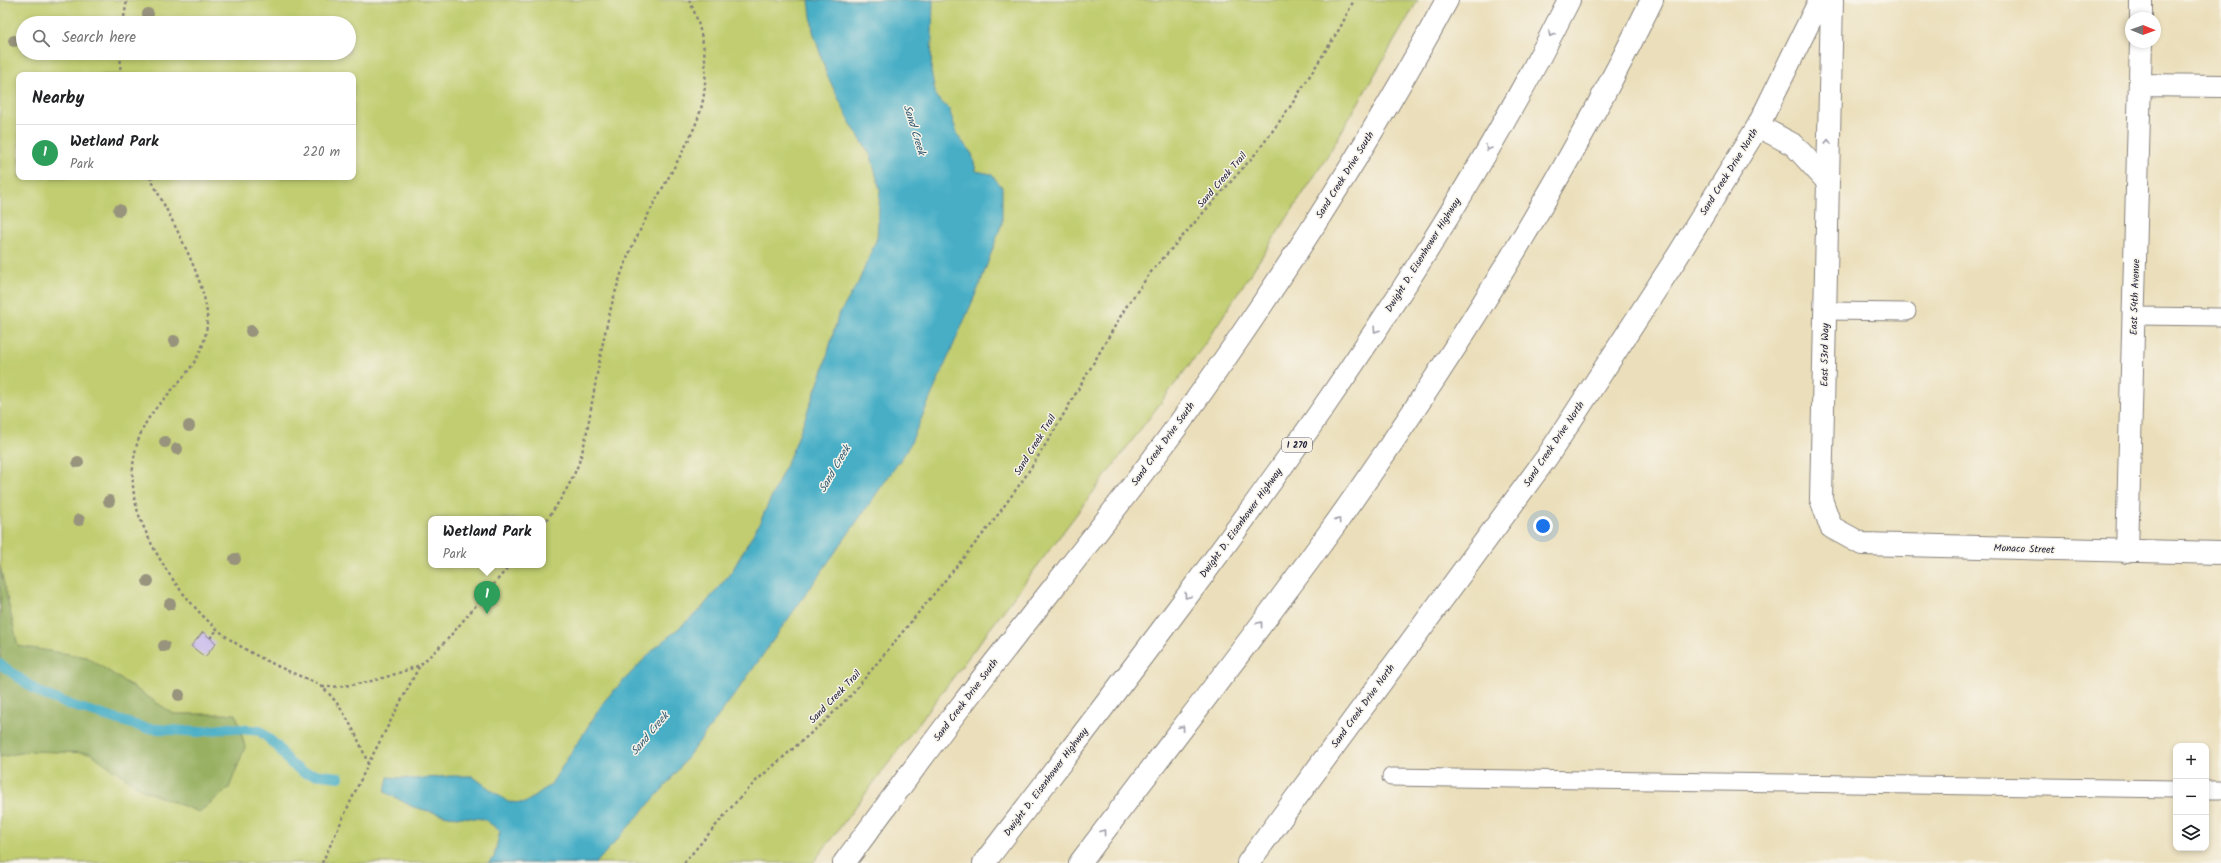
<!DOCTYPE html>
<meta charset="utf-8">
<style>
:root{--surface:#fff;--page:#f2f2f2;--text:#202124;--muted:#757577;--line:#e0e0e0;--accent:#111827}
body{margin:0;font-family:Kalam,sans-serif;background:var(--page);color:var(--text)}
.controls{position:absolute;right:12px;bottom:12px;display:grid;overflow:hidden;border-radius:8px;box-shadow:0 2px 6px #0003}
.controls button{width:36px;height:36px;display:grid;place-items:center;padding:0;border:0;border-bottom:1px solid var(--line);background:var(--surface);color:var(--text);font:20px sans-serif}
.compass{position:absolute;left:2125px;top:12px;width:36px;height:36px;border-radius:50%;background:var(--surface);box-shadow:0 2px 6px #0003;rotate:91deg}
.you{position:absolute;left:1543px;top:526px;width:14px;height:14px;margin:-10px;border:3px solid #fff;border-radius:50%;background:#1a73e8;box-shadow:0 0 0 6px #1a73e833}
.badge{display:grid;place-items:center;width:26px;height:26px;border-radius:50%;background:var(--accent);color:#fff;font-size:13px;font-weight:700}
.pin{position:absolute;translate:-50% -33px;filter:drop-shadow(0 1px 2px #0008)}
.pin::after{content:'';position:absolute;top:21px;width:14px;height:12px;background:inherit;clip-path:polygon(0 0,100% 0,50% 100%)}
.popup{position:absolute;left:428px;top:516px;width:118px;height:52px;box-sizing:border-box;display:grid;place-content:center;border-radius:8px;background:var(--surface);filter:drop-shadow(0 1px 3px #0005);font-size:13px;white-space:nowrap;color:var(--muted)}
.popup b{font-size:15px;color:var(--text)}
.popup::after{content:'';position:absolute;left:50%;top:100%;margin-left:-8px;border:8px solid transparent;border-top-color:var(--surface)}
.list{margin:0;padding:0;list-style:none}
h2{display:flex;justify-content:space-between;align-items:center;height:52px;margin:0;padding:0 16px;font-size:17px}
h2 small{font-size:13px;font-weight:400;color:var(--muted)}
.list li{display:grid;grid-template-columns:26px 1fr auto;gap:12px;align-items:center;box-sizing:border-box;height:56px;padding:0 16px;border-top:1px solid var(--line)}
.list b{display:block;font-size:15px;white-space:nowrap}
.list p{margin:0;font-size:13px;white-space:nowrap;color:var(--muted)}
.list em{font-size:13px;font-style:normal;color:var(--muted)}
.icon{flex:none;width:22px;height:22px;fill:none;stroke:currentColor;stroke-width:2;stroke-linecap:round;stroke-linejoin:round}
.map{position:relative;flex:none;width:2221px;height:863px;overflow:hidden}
.search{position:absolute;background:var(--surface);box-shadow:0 2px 6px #0003;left:16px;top:16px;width:340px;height:44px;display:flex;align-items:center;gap:10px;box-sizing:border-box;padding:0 14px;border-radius:22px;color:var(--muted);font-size:15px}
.panel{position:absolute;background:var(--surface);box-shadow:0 2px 6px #0003;left:16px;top:72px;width:340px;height:108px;border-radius:8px}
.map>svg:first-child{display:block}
</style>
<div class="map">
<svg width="2221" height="863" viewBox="0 0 2221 863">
<rect width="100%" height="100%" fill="#f7f3e8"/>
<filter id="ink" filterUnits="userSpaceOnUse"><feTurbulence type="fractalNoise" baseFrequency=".025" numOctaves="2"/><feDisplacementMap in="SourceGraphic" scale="8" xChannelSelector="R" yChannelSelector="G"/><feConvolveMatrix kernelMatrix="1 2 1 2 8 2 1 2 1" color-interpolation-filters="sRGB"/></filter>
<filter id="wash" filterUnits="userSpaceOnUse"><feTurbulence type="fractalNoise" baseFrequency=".012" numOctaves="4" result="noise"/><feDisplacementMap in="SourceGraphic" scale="16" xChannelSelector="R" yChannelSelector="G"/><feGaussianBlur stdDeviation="0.9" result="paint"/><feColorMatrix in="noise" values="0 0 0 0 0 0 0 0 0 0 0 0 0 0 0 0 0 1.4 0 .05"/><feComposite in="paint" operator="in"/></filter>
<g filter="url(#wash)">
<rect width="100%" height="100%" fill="#ebdfbb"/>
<path fill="#c1cd6f" stroke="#727855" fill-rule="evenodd" d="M0,0H1418L1325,160L1202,348L813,863H0ZM23,23H349V53H23ZM19,75H353V177H19ZM431,519H543V565H431Z"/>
<path fill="#98b062" stroke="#5d694e" d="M0,566L18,646L87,657L174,714H236L245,747L229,788L199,812L143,790L90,753L30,751L0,757Z"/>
<path fill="#47aec6" stroke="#346880" d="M809,0H933L931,71L936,97L949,109L958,136L972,154L976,171L991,174L1002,187V223L980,284L908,449L738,690L668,783L596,863H488L494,857L500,831L484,819L448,816L413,807L385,792L388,777L415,779L451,776H472L508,802L525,803L551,784L605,700L653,650L700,610L732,571L760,522L795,445L823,370L838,316L858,283L877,238L880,190L871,156L851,124L827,75L813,31Z"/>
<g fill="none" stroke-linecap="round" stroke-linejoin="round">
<path stroke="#47aec6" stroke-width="10" d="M0,664L40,693L70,705L145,728L198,732L230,728L260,731L278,747L290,763L304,773L339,777"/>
</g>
<g id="blocks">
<path fill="#bfb0ed" d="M203,632L216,643L205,657L191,646Z"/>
</g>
</g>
<g filter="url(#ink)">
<use href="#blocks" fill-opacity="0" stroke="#86807b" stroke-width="1"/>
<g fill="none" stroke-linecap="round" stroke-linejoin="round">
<defs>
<path id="service" d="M1826,311L1907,312
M2134,316L2221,317
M1391,777L2176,789
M2206,790H2221"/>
<path id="minor" d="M1832,0L1821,499L1831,527L1862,544L2221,553
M2141,0V18
M2141,85L2221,86
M1758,126L1794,145L1827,181
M2127,552L2141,42
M1248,863L1547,457L1677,257L1758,126L1820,0"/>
<path id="secondary" d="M844,863C883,811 921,758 961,706C1034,610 1111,518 1181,421C1278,286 1368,146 1447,0"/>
<path id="motorway" d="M984,863C1195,587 1413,312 1569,0
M1080,863C1164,751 1252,640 1334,526C1453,359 1562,184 1652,0"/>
</defs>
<use href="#service" stroke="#86807b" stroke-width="19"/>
<use href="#minor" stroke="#86807b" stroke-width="24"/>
<use href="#secondary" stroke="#86807b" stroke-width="24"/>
<use href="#motorway" stroke="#86807b" stroke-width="24"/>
<path stroke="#86807b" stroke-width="2.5" stroke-dasharray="3 3" stroke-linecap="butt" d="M123,23L127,0
M120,75L121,53
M150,177C168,214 204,275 207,314C209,357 182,377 157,407C130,438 126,485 142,523C160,567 193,613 231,640C251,654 273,664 295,674C304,678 315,681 322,687C343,705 359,739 368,764
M543,525C556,507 570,486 578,465C586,443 589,419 593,397C601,351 609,304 626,261C638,232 654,203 670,175C681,154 694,133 701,109C710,74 705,32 689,0
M210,638L218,629
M322,687C357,687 387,678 420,665
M322,863L368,764L420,665L446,641L510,565
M684,863L735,803L757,780L826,720L851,695L992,523L1025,477L1054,431L1126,307L1151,272L1258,151L1290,107L1340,28L1354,0"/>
<use href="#service" stroke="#fff" stroke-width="17"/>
<use href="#minor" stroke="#fff" stroke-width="22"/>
<use href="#secondary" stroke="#fff" stroke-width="22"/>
<use href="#motorway" stroke="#fff" stroke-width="22"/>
</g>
<g fill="#97937d">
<circle cx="148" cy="14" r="6"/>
<circle cx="14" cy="41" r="6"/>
<circle cx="119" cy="210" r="6"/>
<circle cx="251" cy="331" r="6"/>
<circle cx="174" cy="341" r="6"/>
<circle cx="189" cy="426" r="6"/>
<circle cx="165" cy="442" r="6"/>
<circle cx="177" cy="449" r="6"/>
<circle cx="78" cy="462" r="6"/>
<circle cx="109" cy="501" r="6"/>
<circle cx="79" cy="520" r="6"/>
<circle cx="235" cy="559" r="6"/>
<circle cx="148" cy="581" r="6"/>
<circle cx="170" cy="604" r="6"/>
<circle cx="164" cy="646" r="6"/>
<circle cx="179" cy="695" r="6"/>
</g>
<defs><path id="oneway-chevron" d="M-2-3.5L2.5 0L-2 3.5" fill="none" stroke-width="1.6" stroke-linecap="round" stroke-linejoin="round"/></defs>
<g stroke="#9c9ca7">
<use href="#oneway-chevron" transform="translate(1551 34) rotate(119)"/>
<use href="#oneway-chevron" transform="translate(1828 142) rotate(-88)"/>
<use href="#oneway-chevron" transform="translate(1488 148) rotate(120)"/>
<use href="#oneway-chevron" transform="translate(1376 330) rotate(123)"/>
<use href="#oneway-chevron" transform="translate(1338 520) rotate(-55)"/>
<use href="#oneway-chevron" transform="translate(1187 596) rotate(126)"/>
<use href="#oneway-chevron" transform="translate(1260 624) rotate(-53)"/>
<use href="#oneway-chevron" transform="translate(1182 728) rotate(-53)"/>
<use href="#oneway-chevron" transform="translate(1103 832) rotate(-53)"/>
</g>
</g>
<g text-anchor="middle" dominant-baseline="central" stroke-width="3" stroke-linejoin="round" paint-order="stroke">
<rect fill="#f7f3e8" stroke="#62616f" stroke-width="1" x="1282" y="438" width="30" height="14" rx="3"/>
<g font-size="9" font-weight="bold" fill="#22223b">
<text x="1297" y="445">I 270</text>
</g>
<g font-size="10" fill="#22223b" stroke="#f7f3e8">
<text transform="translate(1729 172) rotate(-58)">Sand Creek Drive North</text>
<text transform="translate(1345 175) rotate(-58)">Sand Creek Drive South</text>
<text transform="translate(1222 180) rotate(-49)">Sand Creek Trail</text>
<text transform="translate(1423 255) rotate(-58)">Dwight D. Eisenhower Highway</text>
<text transform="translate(2135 297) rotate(-88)">East 54th Avenue</text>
<text transform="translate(1825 355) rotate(-89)">East 53rd Way</text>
<text transform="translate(1163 444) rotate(-54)">Sand Creek Drive South</text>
<text transform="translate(1554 444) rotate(-56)">Sand Creek Drive North</text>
<text transform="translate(1035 445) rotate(-58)">Sand Creek Trail</text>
<text transform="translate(1241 523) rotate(-54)">Dwight D. Eisenhower Highway</text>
<text transform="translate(2024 549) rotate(2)">Monaco Street</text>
<text transform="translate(835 697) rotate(-46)">Sand Creek Trail</text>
<text transform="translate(966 700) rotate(-53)">Sand Creek Drive South</text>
<text transform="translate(1363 706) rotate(-54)">Sand Creek Drive North</text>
<text transform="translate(1046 782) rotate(-53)">Dwight D. Eisenhower Highway</text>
</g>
<g font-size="11" font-style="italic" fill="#315a73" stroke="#f7f3e8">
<text transform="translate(914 130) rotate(73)">Sand Creek</text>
<text transform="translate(835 469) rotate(-60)">Sand Creek</text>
<text transform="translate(650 734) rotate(-50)">Sand Creek</text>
</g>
</g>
</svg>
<div class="controls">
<button>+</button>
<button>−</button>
<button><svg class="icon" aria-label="layers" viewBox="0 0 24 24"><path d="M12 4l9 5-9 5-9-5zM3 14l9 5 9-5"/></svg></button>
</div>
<svg class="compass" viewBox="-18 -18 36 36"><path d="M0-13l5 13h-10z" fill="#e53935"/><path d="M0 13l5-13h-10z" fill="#757577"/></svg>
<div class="you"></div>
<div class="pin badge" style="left:487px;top:614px;background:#2e9e5b">1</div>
<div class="popup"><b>Wetland Park</b>Park</div>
<div class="search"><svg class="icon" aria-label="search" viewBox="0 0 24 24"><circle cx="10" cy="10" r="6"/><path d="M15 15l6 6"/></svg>Search here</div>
<section class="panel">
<h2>Nearby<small></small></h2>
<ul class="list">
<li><span class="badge" style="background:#2e9e5b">1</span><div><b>Wetland Park</b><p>Park</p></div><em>220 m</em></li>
</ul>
</section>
</div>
